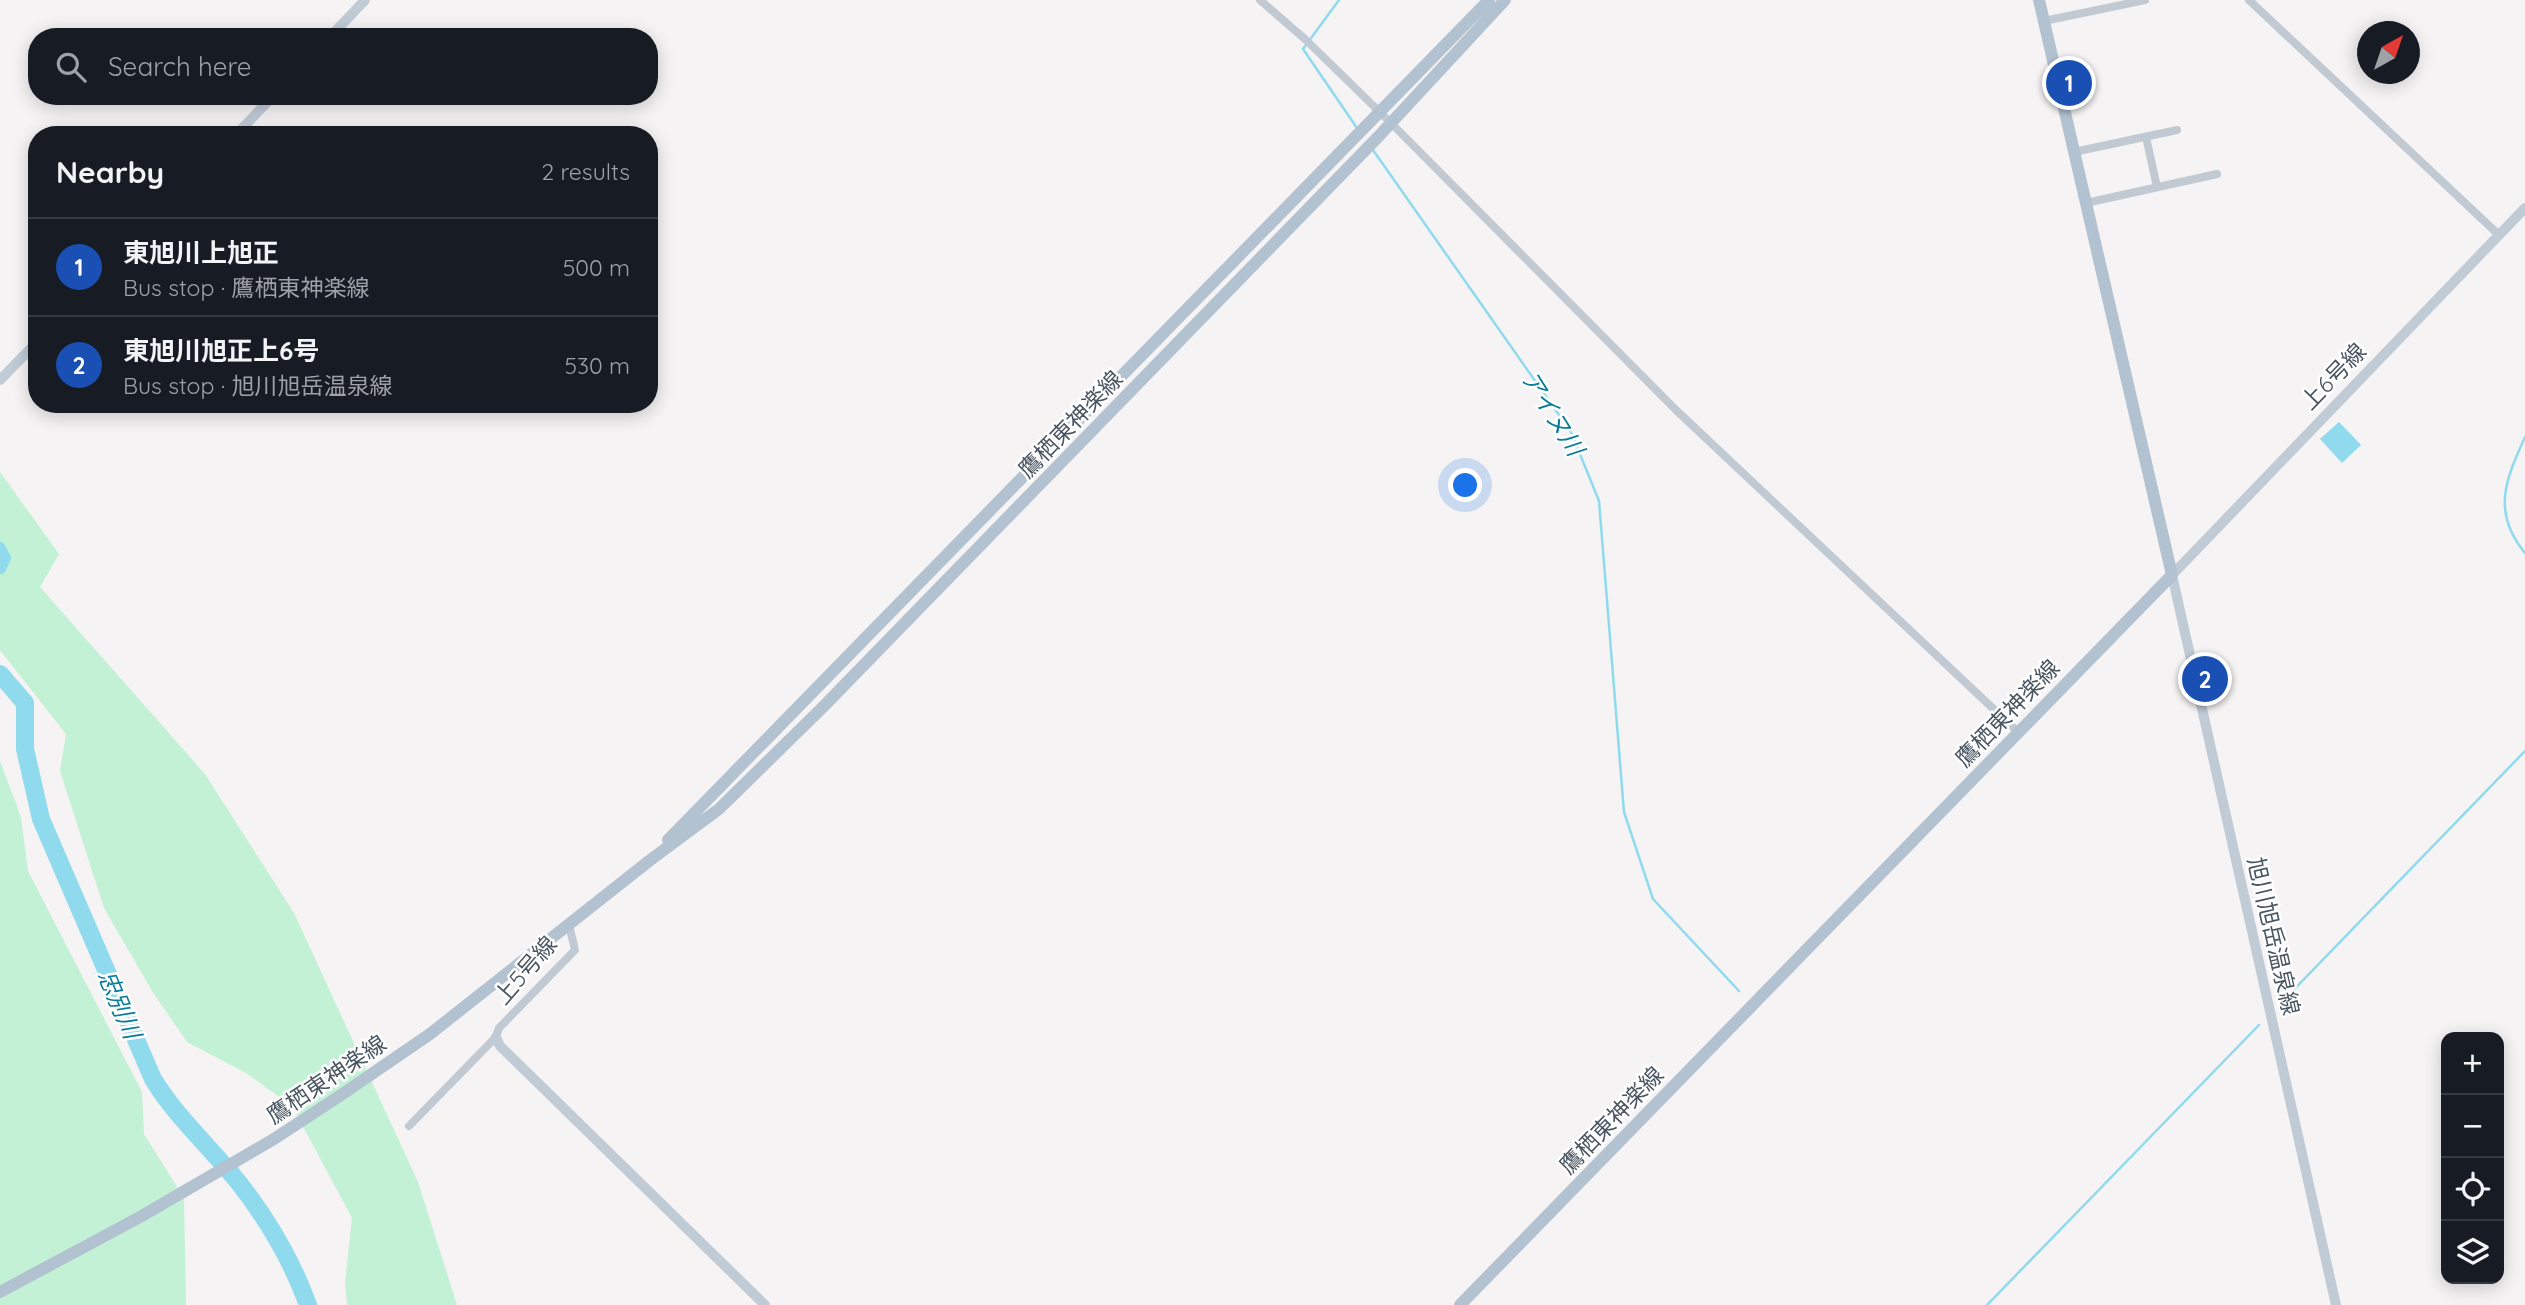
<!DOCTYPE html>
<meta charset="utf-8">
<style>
:root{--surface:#171b24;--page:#20242c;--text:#f1f3f6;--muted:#9ea1a6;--line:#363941;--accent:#d93025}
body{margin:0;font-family:Quicksand,"Noto Sans JP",sans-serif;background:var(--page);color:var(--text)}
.controls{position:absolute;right:21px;bottom:21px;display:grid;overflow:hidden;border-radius:14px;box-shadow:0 4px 18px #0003}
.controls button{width:63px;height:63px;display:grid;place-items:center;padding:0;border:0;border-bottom:2px solid var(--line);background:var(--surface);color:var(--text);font:35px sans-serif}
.compass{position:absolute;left:2357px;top:21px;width:63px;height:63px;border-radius:50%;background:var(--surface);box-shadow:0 4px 18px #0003;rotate:40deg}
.you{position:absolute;left:1466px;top:486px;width:24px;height:24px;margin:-18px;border:5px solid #fff;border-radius:50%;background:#1a73e8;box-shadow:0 0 0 10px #1a73e833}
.badge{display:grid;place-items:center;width:46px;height:46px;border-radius:50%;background:var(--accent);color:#fff;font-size:23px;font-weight:700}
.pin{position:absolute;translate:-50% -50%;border:4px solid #fff;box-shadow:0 2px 7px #0006}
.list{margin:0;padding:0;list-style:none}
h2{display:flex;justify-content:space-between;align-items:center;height:91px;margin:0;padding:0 28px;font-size:30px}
h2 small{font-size:23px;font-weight:400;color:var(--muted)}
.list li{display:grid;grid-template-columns:46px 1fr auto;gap:21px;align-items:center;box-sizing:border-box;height:98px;padding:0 28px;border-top:2px solid var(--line)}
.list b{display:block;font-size:26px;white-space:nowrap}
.list p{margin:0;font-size:23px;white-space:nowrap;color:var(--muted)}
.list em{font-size:23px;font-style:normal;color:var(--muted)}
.icon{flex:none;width:38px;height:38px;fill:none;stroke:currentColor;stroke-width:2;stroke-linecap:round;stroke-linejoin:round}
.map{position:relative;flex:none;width:2525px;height:1305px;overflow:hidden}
.search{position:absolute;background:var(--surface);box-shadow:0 4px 18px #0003;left:28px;top:28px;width:630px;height:77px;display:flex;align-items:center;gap:18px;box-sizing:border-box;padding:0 24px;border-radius:28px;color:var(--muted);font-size:26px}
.panel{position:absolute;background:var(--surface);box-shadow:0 4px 18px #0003;left:28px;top:126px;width:630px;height:287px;border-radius:28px}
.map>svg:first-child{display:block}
</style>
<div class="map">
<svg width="2525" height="1305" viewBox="0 0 2525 1305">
<rect width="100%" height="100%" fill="#f5f3f3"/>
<path fill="#c3f1d5" d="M0,472L59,554L40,587L205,774L294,913L418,1182L457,1305H347L345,1283L352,1218L292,1106L246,1073L187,1042L152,991L104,908L60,771L66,734L0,650Z
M0,761L21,817L28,871L142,1092L144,1134L184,1198L186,1305H0Z"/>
<path fill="#90daee" d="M2339,422L2361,445L2342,463L2320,439Z"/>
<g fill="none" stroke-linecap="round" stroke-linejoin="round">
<path stroke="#90daee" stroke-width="2.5" d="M1339,0L1303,49L1357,128
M1373,150L1571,432L1599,501L1624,812L1653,899L1739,991
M2525,437C2506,479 2491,512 2525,553
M2280,1004L2525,751
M1987,1305L2259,1025"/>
<path stroke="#90daee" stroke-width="10" d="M0,547L6,558L1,569"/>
<path stroke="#90daee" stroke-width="18" d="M0,674L25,703V749L41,819L153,1079C176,1117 211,1148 239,1183C268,1220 292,1261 308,1305"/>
<path stroke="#c1cad2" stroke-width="8" d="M1260,0L1306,40L1391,123L1676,410L2018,732
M2249,0L2499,235
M2044,21L2145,0
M2146,137L2157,187
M2074,152L2177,130
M2086,203L2217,174
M409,1126L496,1037L499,1028L575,950L569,925"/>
<path stroke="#c1cbd6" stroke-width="10" d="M330,37L365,0
M236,135L273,96
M0,380L37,342
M496,1037L500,1046L765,1305
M2336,1305L2172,575L2525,208"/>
<path stroke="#b3c2d1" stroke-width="12" d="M668,840L1489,0
M0,1292L140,1217L274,1139L341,1095L430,1034L649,861L719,809L822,708L1378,137L1505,0
M1460,1305L2172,575L2039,0"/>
</g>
<g text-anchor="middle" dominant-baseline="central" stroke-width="5" stroke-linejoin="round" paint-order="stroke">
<g font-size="23" fill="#4a5661" stroke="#fff">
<text transform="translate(2333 376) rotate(-46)">上6号線</text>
<text transform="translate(1070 424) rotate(-46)">鷹栖東神楽線</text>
<text transform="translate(2007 713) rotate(-46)">鷹栖東神楽線</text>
<text transform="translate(2274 936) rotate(77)">旭川旭岳温泉線</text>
<text transform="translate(525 970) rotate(-49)">上5号線</text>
<text transform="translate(326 1079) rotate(-34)">鷹栖東神楽線</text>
<text transform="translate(1611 1120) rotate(-46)">鷹栖東神楽線</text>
</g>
<g font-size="24" font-style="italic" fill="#0c7c9b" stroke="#fff">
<text transform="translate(1553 413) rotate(58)">アイヌ川</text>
<text transform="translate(120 1004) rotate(67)">忠別川</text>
</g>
</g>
</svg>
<div class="controls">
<button>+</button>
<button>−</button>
<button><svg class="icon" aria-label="locate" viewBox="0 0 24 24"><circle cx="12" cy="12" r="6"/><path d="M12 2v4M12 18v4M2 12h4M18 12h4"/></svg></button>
<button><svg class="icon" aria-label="layers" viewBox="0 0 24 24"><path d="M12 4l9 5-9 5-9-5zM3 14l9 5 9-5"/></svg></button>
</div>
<svg class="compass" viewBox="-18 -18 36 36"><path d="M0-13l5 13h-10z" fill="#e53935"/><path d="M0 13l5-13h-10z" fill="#9ea1a6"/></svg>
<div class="you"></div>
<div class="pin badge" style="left:2069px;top:83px;background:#1a4fb4">1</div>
<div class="pin badge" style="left:2205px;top:679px;background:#1a4fb4">2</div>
<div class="search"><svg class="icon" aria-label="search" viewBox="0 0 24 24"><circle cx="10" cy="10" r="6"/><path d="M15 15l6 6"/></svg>Search here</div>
<section class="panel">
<h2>Nearby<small>2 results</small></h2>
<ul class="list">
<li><span class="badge" style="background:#1a4fb4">1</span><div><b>東旭川上旭正</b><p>Bus stop · 鷹栖東神楽線</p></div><em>500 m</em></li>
<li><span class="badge" style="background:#1a4fb4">2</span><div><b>東旭川旭正上6号</b><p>Bus stop · 旭川旭岳温泉線</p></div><em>530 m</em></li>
</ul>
</section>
</div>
